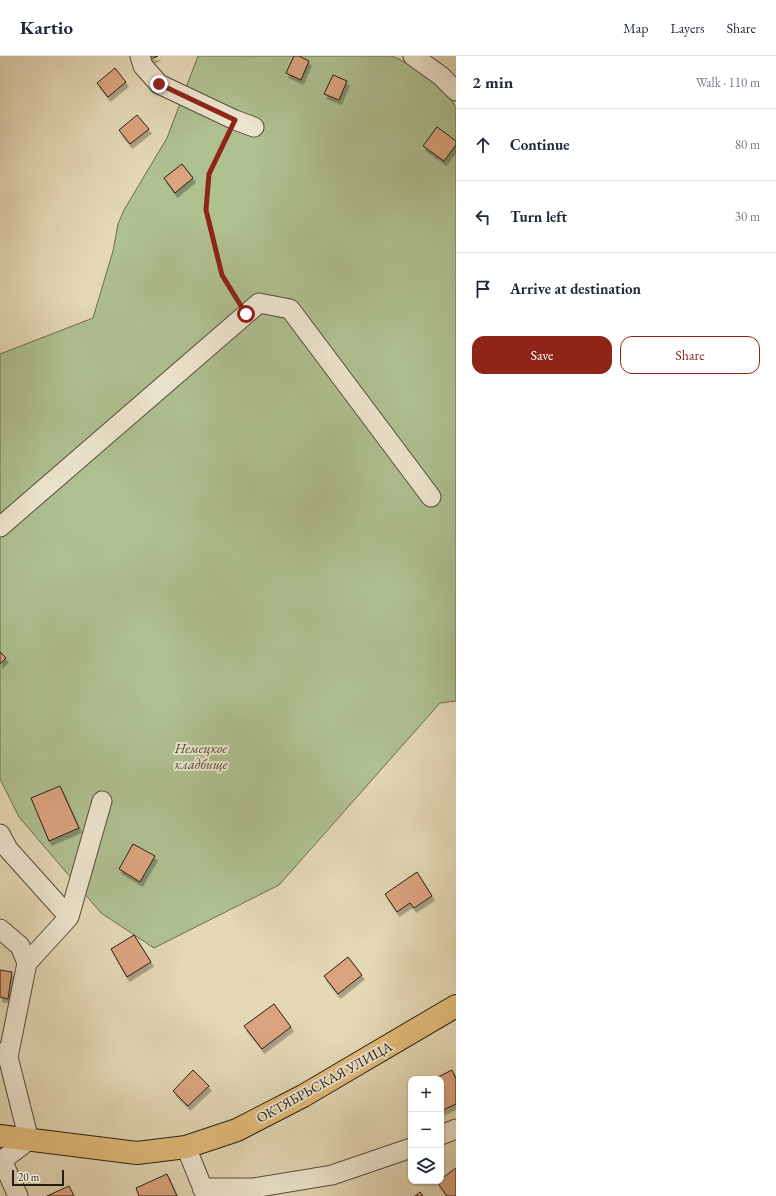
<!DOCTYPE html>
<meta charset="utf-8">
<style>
:root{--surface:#fff;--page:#f6f6f7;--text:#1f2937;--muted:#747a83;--line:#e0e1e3;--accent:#8f2418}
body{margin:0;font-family:"EB Garamond",serif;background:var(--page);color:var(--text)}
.controls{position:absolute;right:12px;bottom:12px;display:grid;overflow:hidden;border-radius:8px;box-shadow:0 1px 3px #0004}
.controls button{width:36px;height:36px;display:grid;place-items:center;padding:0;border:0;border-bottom:1px solid var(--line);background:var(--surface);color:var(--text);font:20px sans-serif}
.scale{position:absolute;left:12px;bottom:10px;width:52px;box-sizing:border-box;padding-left:4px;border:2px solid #271d14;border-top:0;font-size:11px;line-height:14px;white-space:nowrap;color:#271d14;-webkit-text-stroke:3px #ede6cf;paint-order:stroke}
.stop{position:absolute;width:12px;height:12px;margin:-9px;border:3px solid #8f2418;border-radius:50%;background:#fff}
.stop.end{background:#8f2418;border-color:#fff;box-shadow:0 1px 4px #0008}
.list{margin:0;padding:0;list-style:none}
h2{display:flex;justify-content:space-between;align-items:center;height:52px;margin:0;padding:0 16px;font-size:17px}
h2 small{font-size:13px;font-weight:400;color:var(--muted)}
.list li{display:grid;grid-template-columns:26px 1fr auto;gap:12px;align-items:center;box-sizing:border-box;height:72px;padding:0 16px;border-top:1px solid var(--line)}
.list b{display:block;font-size:15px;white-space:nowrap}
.list em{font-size:13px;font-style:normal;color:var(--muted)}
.actions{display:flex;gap:8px;padding:12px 16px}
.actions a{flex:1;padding:9px 0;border:1px solid var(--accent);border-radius:12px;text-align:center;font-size:14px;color:var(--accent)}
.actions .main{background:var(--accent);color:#fff}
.icon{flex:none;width:22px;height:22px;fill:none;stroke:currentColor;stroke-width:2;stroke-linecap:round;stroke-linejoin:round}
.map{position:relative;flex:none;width:456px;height:1140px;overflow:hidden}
header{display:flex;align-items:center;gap:24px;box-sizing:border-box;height:56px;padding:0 20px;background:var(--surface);border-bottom:1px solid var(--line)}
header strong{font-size:19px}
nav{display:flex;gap:22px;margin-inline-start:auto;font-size:14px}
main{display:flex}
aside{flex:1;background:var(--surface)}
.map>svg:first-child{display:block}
</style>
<header>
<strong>Kartio</strong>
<nav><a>Map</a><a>Layers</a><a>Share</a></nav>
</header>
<main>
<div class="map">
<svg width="456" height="1140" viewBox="0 0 456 1140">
<defs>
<filter id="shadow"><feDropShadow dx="2.5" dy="4.5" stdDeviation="0" flood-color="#0004"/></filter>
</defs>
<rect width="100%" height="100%" fill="#e4d8b5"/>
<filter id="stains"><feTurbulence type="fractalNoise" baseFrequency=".005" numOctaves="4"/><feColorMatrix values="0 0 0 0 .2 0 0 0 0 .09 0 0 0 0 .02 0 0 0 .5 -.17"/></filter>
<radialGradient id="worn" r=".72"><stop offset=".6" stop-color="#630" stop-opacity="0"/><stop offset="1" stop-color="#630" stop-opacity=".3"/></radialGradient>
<path fill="#afc091" stroke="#6b6e52" d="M198,0H392L434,20L456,51V645L440,647L279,829L154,892L101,857L19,761L0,723V298L93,262L113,195L118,168L124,154L167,82Z"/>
<path fill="#dba47f" stroke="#271d14" filter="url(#shadow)" d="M143,0H158L146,6Z
M294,0H299L309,5L301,24L286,17Z
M115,12L126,26L108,41L97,27Z
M333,19L347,25L339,44L324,38Z
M137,59L149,73L130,88L119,74Z
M437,71L456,85V89L444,105L423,90Z
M182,108L193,122L175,137L164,122Z
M0,596L6,602L0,608Z
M60,730L79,772L49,785L31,742Z
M133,788L155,800L140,826L119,813Z
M417,816L432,840L414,852L410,847L397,856L385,838Z
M134,879L151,906L127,921L111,893Z
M348,901L362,919L338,938L324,920Z
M0,914L12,916L8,943L0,941Z
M274,948L291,971L262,993L244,970Z
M193,1014L209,1030L188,1050L173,1035Z
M452,1014L456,1023V1048L441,1055V1023H434Z
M456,1112V1140H447L437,1126L441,1125V1123Z
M167,1118L177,1140H139L136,1132Z
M69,1130L74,1140H47Z
M420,1136L423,1140H415Z"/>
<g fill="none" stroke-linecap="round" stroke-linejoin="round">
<defs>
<path id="minor" d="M140,0L143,10L159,28L235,64L254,71
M413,0L441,20L456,35
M0,471L259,247L290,253L431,441
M0,778L8,793L69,861L27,907L8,1001
M69,861L102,745
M0,873L20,890L27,907
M0,997L8,1001L29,1084L0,1106
M441,1079L456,1073
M186,1091L206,1140
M2,1104L18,1140
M202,1132H253L332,1119L411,1092"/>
<path id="major" d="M0,1080L137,1097L186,1091L237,1074L303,1040L456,950"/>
</defs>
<use href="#minor" stroke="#564c3c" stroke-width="21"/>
<use href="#major" stroke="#271d14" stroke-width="24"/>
<path stroke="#271d14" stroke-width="2.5" stroke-dasharray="1 2" stroke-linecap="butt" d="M228,79L209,118L206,154L222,219L237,244"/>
<use href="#minor" stroke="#ede6cf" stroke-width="19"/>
<use href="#major" stroke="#e2bc7a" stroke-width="22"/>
</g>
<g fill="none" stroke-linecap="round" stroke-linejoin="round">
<path stroke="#8f2418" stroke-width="5" d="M159,28L235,64L209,118L206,154L222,219L246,258"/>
</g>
<g text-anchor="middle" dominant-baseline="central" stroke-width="4" stroke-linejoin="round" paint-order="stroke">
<g font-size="14" font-style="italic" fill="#504e3a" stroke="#ede6cf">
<text x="201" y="692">Немецкое<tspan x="201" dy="16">кладбище</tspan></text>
</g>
<g font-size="14" fill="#271d14" stroke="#ede6cf">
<text transform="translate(324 1026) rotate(-29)">ОКТЯБРЬСКАЯ УЛИЦА</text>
</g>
</g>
<rect width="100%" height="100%" filter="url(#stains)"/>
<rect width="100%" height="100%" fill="url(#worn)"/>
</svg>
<div class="controls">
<button>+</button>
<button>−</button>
<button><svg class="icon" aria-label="layers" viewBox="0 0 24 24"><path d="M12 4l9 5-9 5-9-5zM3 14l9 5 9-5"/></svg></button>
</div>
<div class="scale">20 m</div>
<div class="stop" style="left:246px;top:258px"></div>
<div class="stop end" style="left:159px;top:28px"></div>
</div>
<aside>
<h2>2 min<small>Walk · 110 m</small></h2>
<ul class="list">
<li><svg class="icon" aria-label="ahead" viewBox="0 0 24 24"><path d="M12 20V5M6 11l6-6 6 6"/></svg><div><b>Continue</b></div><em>80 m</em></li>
<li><svg class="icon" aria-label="left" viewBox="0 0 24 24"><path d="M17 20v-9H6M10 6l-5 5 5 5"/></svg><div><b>Turn left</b></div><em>30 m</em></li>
<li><svg class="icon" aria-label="arrive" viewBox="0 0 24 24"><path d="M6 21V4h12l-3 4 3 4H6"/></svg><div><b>Arrive at destination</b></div></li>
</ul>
<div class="actions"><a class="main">Save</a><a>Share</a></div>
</aside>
</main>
